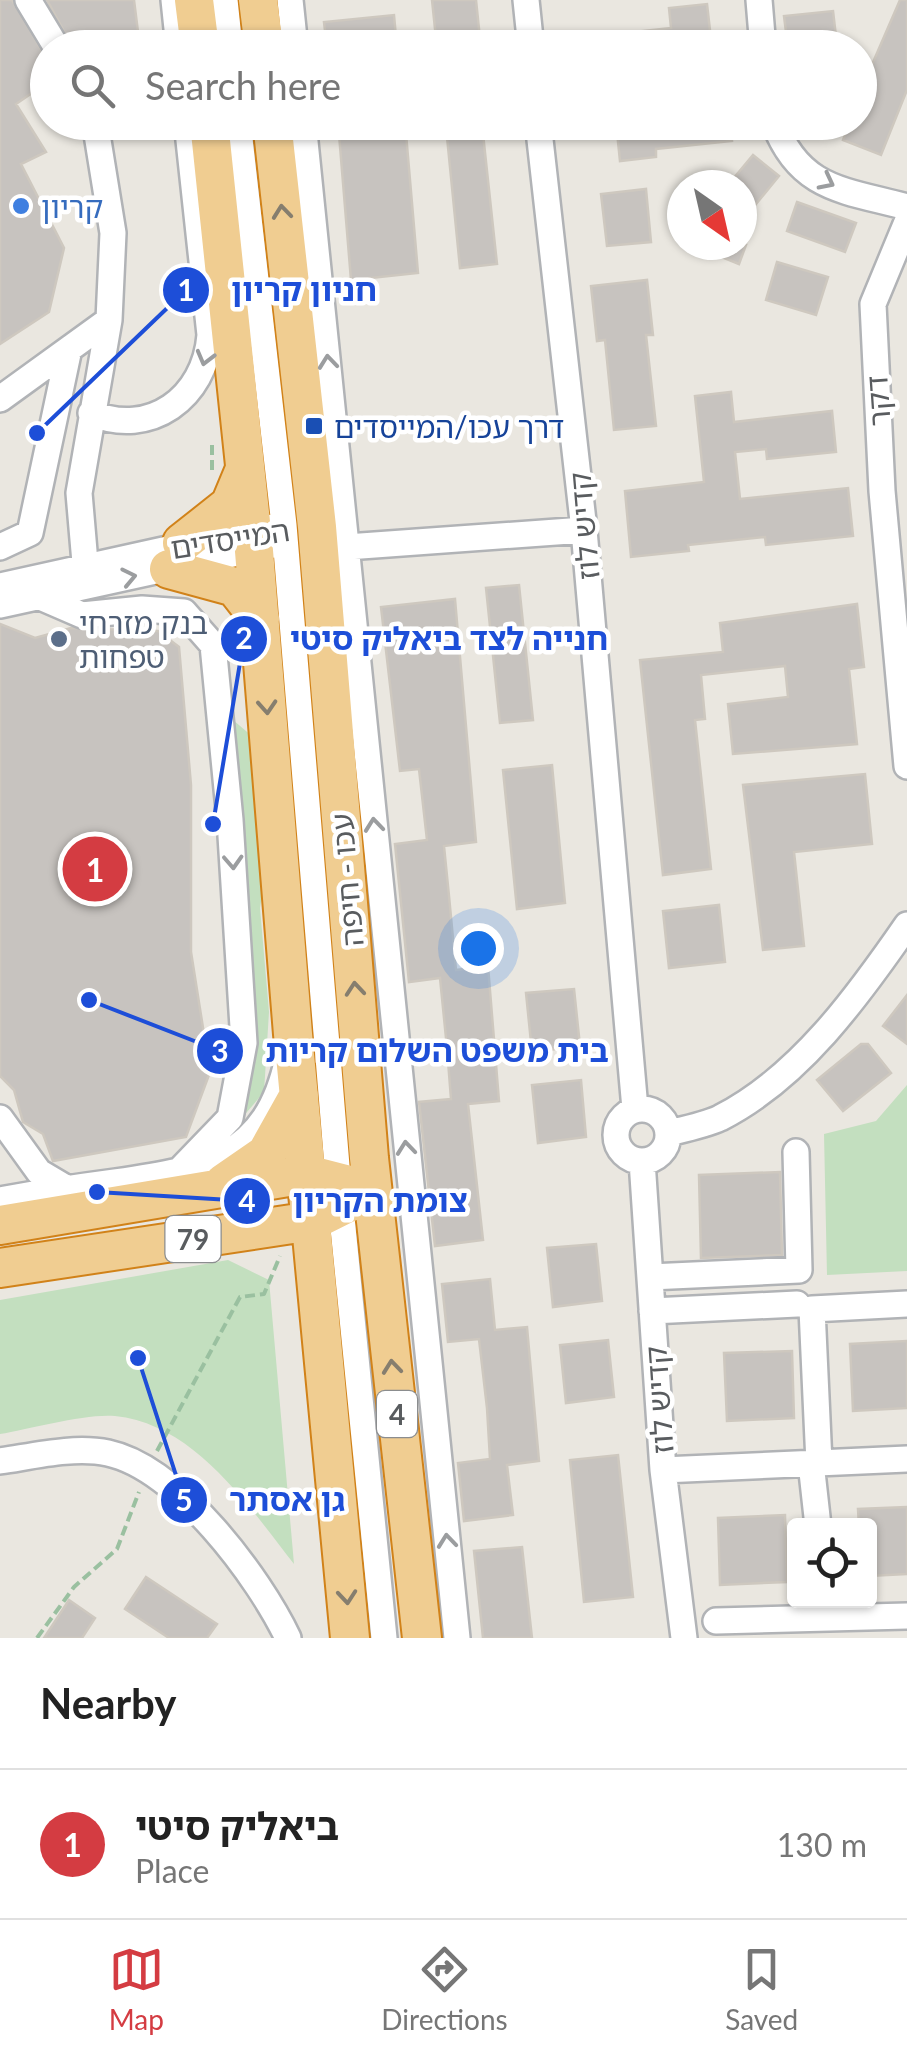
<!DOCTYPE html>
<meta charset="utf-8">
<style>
:root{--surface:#fff;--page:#f6f6f6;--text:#222;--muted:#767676;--line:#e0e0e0;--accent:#d43c42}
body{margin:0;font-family:Lato,"Noto Sans Hebrew",sans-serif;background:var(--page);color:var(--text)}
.controls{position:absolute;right:30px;bottom:30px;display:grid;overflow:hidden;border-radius:10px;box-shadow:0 2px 8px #0004}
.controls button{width:90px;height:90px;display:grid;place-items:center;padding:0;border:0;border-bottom:2px solid var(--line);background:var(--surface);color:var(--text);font:50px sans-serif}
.compass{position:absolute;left:667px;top:170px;width:90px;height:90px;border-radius:50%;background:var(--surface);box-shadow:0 2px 8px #0004;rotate:146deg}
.you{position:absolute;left:478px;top:948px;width:35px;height:35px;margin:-25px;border:8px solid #fff;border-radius:50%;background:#1a73e8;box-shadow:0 0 0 15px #1a73e833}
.badge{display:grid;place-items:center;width:65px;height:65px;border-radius:50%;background:var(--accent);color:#fff;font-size:32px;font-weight:700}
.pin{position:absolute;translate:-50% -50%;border:5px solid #fff;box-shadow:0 2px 10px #0006}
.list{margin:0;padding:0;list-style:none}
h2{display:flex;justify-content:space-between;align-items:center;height:130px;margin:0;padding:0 40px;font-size:42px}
h2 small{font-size:32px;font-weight:400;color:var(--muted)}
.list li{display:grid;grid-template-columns:65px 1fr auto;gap:30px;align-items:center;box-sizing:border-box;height:150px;padding:0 40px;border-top:2px solid var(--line)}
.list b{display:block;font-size:38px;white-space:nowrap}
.list p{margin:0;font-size:32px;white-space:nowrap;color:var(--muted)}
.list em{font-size:32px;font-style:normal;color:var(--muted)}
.icon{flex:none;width:55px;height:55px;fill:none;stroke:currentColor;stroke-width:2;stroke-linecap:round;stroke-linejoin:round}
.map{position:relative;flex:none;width:907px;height:1638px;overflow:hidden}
.search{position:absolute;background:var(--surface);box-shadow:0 2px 8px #0004;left:30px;right:30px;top:30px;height:110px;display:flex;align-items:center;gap:25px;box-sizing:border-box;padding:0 35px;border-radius:55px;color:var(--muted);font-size:38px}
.sheet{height:280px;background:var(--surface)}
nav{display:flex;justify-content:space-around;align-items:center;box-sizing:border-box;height:140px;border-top:2px solid var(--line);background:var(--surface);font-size:28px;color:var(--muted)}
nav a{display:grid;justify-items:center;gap:5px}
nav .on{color:var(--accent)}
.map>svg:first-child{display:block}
</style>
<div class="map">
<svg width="907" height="1638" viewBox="0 0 907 1638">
<rect width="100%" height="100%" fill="#eae7e0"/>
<path fill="#c3dfbf" d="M226,714L253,737L267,865L260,908L269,1012L264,1092L235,1126Z
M907,1085V1271L827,1275L824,1134L876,1121Z
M228,1260L269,1280L294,1564C249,1507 195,1424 115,1416C88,1413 29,1429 0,1434V1300Z"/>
<path fill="#c7c3bf" stroke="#cec8bf" stroke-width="2.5" d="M0,0H12L48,61V82L16,104L46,152L21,164L64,248L49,312L0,344Z
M47,0H134L140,48H73Z
M432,0H476L481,48H437Z
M900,0H907V90L881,155L843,140L850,122H860L864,83Z
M707,4L712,48H596V36L671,28L669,8Z
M833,11L837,45L788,48L784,16Z
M394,15L397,48H327L324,22Z
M338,122H405L418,273L351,280Z
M616,122H730L732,141L656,149V157L620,161Z
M483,134L497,264L460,268L447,137Z
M753,155L779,176L742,221V185H728Z
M646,189L651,242L607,246L601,194Z
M797,202L856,223L845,252L787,231Z
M692,245H746L739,264Z
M777,262L828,277L816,315L766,300Z
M647,280L653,335H646L656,426L614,430L605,340L597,341L591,286Z
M731,392L734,422L832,411L836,452L767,459L766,449L735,452L740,499L848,488L853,536L766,545L765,537L688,545L689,551L631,557L625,491L704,482L695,396Z
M519,585L533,720L500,723L486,588Z
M455,599L476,842L444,846L449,896L456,970L488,966L499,1101L468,1104L483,1240L435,1246L419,1102L451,1099L447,1048L440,978L409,982L395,844L427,840L419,769L400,771L381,607Z
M857,604L864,667L849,669L857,744L733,754L728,704L788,697L785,666L701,675L705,719L695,720L711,869L663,875L640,660L723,652L720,623Z
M0,624L35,638L71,628L158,631L179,647L191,785V952L210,1072L186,1137L53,1161L43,1134L23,1122L14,1090L0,1076Z
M552,765L565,903L517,909L503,770Z
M865,774L872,844L794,852L804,946L763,950L743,785Z
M719,905L725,962L669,968L663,911Z
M574,989L580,1046L532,1052L526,993Z
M907,995V1044L883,1026Z
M861,1044H868L891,1073L843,1111L817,1080Z
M581,1080L586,1137L538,1143L532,1085Z
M780,1172L782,1255L701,1258L699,1175Z
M596,1244L602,1301L553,1307L547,1248Z
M490,1279L495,1330L527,1327L539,1461L507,1465L513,1515L464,1521L458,1463L490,1459L487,1408L479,1339L448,1342L442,1284Z
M608,1340L614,1397L566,1403L560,1345Z
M907,1341V1408L853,1411L850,1344Z
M792,1351L794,1418L727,1421L724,1353Z
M618,1455L633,1597L584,1602L570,1460Z
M907,1507V1574L870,1576V1526H859L858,1509Z
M785,1515L787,1582L720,1585L718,1518Z
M522,1547L532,1638H483L474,1551Z
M146,1577L217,1624L207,1638H169L125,1609Z
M69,1600L95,1618L82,1638H44Z"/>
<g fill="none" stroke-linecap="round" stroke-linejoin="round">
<defs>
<path id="minor" d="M28,0L57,48
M174,0L179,48
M225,0L230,48
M290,0L295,48
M526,0L531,48
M759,0L763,48
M238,122L284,525L338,1178L384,1638
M303,122L457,1638
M538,122L584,530L635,1109
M774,122C799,190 844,190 907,207
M907,222L873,304L882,491L907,766
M0,399L109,320
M91,413C150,438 205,398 210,335L187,122
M0,547L30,533L69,349
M347,547L584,530
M0,586L267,527
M87,586L79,493L109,320L113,233L95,122
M38,596L82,615L142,609L184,612L213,645L230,820L244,1043L230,1118L178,1172
M0,605L269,546
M616 1135a26 26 0 1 1 52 0a26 26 0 1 1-52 0Z
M0,1118L39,1172L66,1188
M668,1133C685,1129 705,1125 720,1118C799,1078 858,996 907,925
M642,1161L663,1470L684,1638
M0,1200C38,1193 77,1187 115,1182C204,1169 267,1159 288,1058
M650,1277L799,1270L796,1152
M652,1311L797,1304
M0,1461C34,1456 74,1446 108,1453C178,1468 259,1577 288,1638
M811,1463L818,1526
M819,1463L812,1309L907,1304
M663,1470L907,1459
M716,1621L907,1616"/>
<path id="highway" d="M194,0L200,48
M258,0L264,48
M209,122L254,551L293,1034L350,1638
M272,122L317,527L369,1158L422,1638
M182,543L230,505L245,469
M169,569L235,587L260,619
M224,1183L266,1154L299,1095
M0,1225L306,1174L372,1191
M0,1268L312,1221L372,1191"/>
</defs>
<use href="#minor" stroke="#b1b3b6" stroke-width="30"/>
<use href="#highway" stroke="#d18219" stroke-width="42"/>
<path stroke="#9ac0a0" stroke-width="4" stroke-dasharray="10 5" stroke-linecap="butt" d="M212,445V470
M157,1451L240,1297L264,1294L280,1256
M37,1638L74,1587L117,1549L139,1492"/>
<use href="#minor" stroke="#fff" stroke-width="25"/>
<use href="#highway" stroke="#f0cd91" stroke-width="38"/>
</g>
<defs><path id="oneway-chevron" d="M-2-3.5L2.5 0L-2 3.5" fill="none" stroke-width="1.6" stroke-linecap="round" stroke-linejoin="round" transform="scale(2.5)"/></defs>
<g stroke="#9b9d9f">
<use href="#oneway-chevron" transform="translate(827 182) rotate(27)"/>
<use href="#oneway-chevron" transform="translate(205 358) rotate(105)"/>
<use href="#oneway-chevron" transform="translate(328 362) rotate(-96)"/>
<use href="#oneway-chevron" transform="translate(129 577) rotate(-12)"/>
<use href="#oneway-chevron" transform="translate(374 825) rotate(-96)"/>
<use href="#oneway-chevron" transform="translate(233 862) rotate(87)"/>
<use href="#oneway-chevron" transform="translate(406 1148) rotate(-96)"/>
<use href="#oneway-chevron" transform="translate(447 1541) rotate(-96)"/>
</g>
<g stroke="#867e6e">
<use href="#oneway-chevron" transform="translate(282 212) rotate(-96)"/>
<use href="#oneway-chevron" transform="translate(267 707) rotate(86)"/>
<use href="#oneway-chevron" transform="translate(355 989) rotate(-95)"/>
<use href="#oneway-chevron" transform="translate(392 1367) rotate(-96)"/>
<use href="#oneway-chevron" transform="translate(347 1597) rotate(85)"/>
</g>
<circle fill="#3f7fe0" stroke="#fff" stroke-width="4" cx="21" cy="206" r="10"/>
<rect fill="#1a4fb4" stroke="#fff" stroke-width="4" x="304" y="416" width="20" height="20" rx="5"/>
<circle fill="#5c6f8a" stroke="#fff" stroke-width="4" cx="59" cy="639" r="10"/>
<g text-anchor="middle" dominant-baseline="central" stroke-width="9" stroke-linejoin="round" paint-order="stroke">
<g fill="#fff" stroke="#8b8d8f" stroke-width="2.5">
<rect x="165.5" y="1216" width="55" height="46" rx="8"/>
<rect x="377" y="1391" width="40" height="46" rx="8"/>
</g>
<g font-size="28" font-weight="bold" fill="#595c5f">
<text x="193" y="1239">79</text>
<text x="397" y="1414">4</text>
</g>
<g font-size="30" fill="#366cbe" stroke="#fff" text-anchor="start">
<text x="41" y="206">קריון</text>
</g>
<g font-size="30" fill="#595c5f" stroke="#fff">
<text transform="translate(877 401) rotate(-94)">דקר</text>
<text transform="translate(583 526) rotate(-95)">קדיש לוז</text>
<text transform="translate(230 538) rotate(-9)">המייסדים</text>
<text transform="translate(346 880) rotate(-95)">עכו - חיפה</text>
<text transform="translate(658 1400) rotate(-94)">קדיש לוז</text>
</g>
<g font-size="30" fill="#164399" stroke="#fff" text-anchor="start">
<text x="334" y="426">דרך עכו/המייסדים</text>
</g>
<g font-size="30" fill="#4e5e75" stroke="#fff" text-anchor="start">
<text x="79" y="622">בנק מזרחי<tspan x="79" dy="34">טפחות</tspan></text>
</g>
</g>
<path fill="none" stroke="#1d4ed8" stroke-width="4" d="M37 433L186 290M213 824L244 639M89 1000L220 1051M97 1192L247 1201M138 1358L184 1500"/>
<g fill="#1d4ed8" stroke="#fff" stroke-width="4">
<circle cx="37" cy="433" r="10"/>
<circle cx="213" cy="824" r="10"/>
<circle cx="89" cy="1000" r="10"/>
<circle cx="97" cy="1192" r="10"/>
<circle cx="138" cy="1358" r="10"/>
<circle cx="186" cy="290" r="25"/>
<circle cx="244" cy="639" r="25"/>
<circle cx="220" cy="1051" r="25"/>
<circle cx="247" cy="1201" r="25"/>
<circle cx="184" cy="1500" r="25"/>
</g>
<g font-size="30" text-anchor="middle" font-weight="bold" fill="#fff">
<text x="186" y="301">1</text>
<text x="244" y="649">2</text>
<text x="220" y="1062">3</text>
<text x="247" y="1212">4</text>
<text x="184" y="1511">5</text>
</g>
<g font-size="32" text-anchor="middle" font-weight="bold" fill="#1d4ed8" stroke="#fff" stroke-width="9" stroke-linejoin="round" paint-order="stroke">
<text x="304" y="301">חניון קריון</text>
<text x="449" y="650">חנייה לצד ביאליק סיטי</text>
<text x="437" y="1062">בית משפט השלום קריות</text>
<text x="380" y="1212">צומת הקריון</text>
<text x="287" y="1511">גן אסתר</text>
</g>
</svg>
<div class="controls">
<button><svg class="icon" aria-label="locate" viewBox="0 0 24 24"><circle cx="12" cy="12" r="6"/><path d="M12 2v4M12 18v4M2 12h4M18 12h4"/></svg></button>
</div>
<svg class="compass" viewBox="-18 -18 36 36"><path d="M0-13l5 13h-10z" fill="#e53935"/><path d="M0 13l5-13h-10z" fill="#767676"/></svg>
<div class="you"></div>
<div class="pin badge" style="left:95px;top:869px">1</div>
<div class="search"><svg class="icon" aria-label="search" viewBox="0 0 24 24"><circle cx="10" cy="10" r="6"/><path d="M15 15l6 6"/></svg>Search here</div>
</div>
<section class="sheet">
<h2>Nearby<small></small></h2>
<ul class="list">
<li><span class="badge">1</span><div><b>ביאליק סיטי</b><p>Place</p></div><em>130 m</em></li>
</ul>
</section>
<nav>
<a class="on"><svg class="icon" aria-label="map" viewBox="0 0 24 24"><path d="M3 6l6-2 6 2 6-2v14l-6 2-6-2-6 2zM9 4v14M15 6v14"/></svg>Map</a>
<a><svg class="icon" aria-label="directions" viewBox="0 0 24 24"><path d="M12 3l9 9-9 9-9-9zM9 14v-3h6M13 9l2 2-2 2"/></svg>Directions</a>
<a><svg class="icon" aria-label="saved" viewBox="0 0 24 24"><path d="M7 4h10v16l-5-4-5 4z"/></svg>Saved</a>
</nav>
